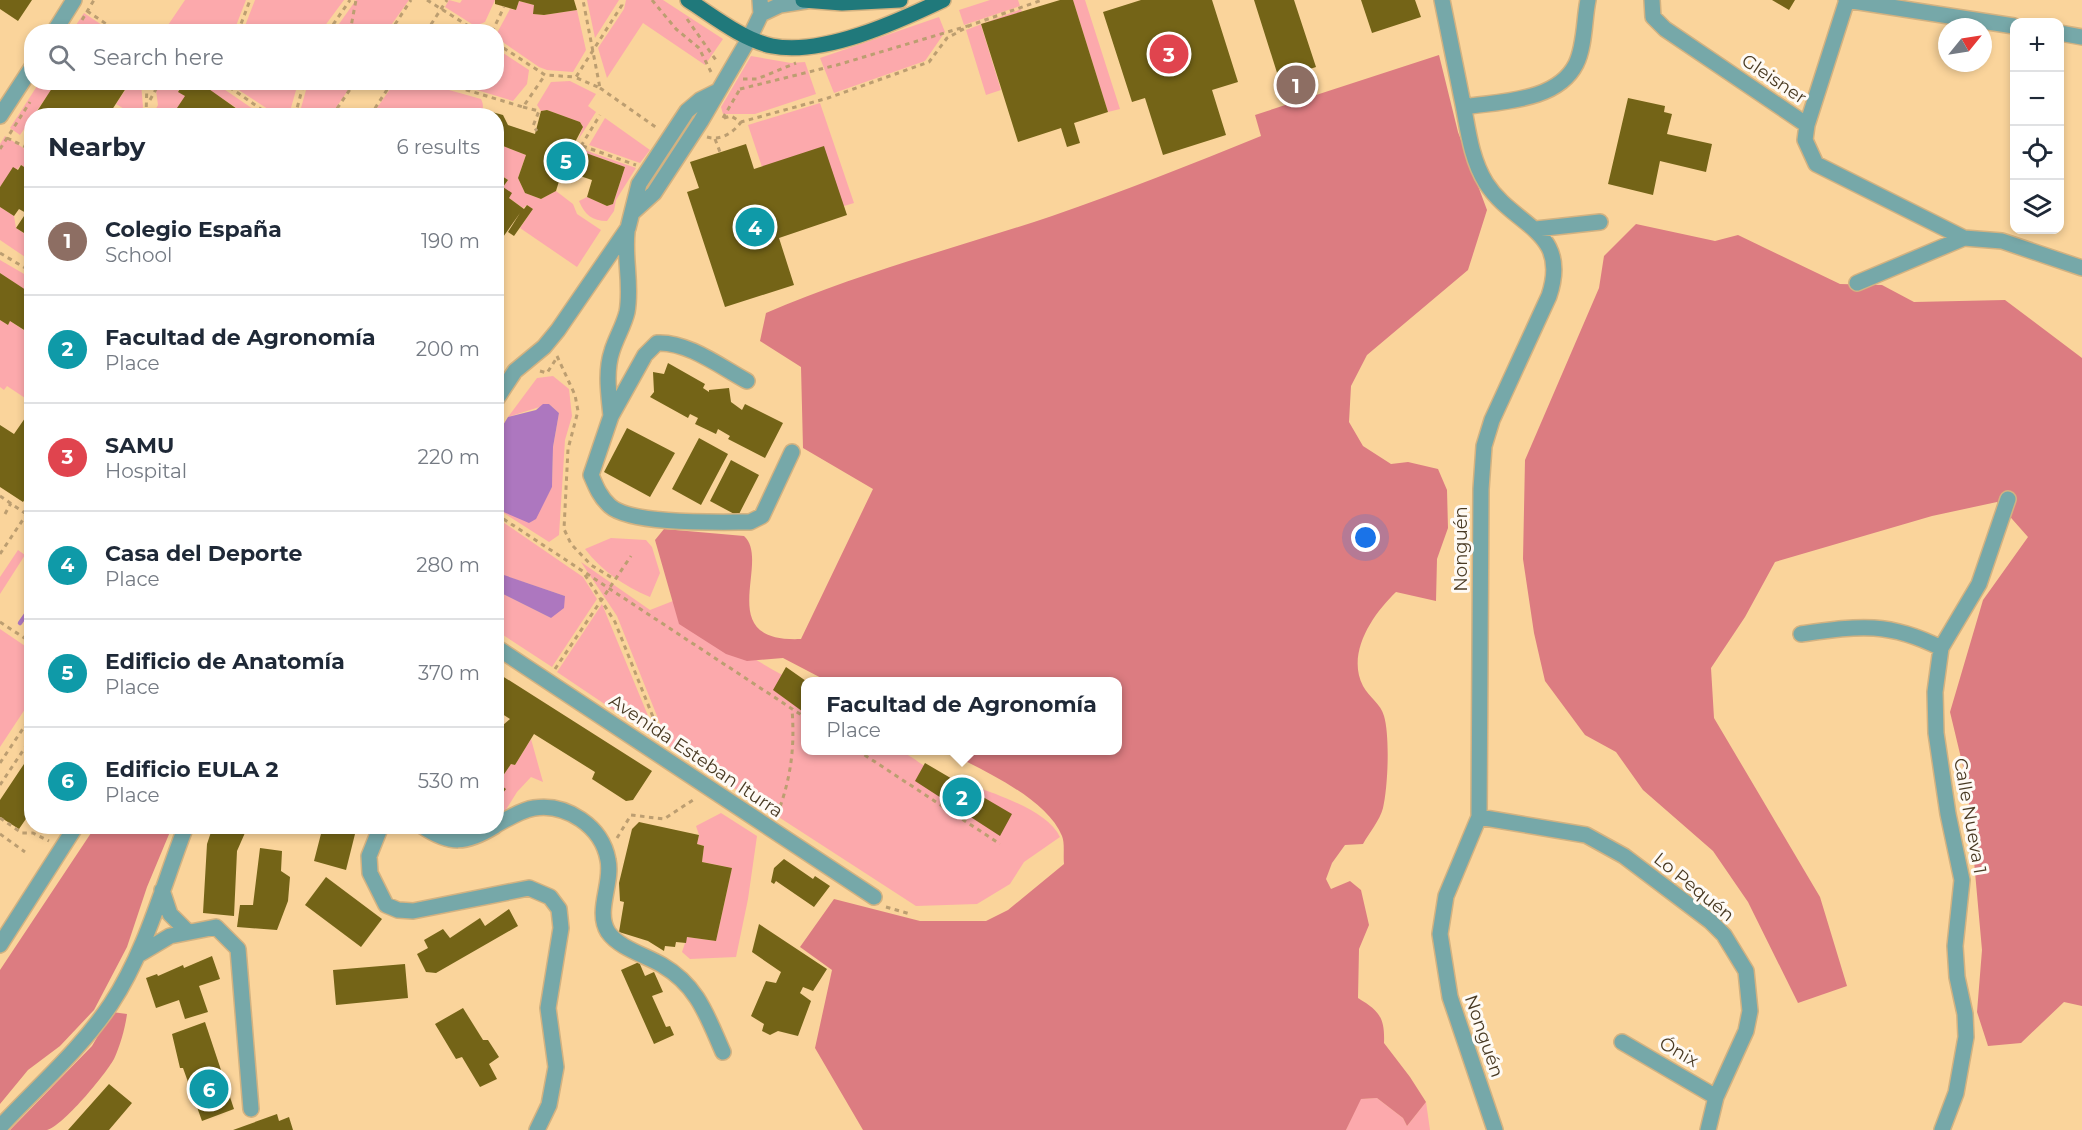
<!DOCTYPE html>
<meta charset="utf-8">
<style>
:root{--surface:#fff;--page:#f2f2f3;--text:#1f2937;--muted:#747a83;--line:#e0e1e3;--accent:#205cae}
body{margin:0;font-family:Montserrat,sans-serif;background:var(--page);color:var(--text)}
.controls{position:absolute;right:18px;top:18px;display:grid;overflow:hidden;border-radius:12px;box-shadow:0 3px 9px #0003}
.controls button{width:54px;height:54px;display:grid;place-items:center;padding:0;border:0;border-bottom:2px solid var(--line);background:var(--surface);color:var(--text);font:30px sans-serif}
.compass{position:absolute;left:1938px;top:18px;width:54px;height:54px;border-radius:50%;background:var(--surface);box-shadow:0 3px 9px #0003;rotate:60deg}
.you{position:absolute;left:1366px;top:538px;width:21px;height:21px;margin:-15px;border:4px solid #fff;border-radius:50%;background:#1a73e8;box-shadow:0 0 0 9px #1a73e833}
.badge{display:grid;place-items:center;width:39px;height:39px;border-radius:50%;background:var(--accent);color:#fff;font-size:20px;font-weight:700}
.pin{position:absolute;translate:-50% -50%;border:3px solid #fff;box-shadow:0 2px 6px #0006}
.popup{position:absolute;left:801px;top:677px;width:321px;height:78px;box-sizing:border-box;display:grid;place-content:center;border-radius:12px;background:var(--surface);filter:drop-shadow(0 2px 4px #0005);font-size:20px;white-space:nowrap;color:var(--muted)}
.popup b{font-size:22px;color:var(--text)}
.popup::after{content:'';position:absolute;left:50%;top:100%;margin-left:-12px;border:12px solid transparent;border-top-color:var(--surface)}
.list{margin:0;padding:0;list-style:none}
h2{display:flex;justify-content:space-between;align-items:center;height:78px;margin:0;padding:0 24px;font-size:26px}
h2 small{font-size:20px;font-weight:400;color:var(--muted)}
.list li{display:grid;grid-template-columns:39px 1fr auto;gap:18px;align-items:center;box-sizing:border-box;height:108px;padding:0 24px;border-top:2px solid var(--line)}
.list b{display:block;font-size:22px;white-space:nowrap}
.list p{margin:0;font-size:20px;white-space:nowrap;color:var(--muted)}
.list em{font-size:20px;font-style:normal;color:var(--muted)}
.icon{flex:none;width:33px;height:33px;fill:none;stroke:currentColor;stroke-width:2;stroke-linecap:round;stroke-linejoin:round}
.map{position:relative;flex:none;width:2082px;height:1130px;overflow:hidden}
.search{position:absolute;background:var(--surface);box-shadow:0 3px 9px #0003;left:24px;top:24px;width:480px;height:66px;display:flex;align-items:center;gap:15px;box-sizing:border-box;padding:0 21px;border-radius:24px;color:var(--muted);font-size:22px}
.panel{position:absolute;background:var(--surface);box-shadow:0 3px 9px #0003;left:24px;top:108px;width:480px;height:726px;border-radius:24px}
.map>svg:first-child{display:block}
</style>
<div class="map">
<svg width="2082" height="1130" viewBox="0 0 2082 1130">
<rect width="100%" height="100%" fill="#fad49b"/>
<path fill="#fca9ac" d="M185,0H246L234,31H164Z
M255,0H344L321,31H243Z
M356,0H409L387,31H334Z
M449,0L460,3L462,0H495L485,22L475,26L445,7Z
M587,0H619L595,38Z
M626,0H663L723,39L705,65L643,23L607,78L598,48L624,9Z
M990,0H1018L1020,6L964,25L959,10Z
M1073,0H1085L1120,109L1108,112Z
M519,1L534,5V14L544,15L577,10L586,50L573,72L547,70L539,67L504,43L497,33L510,9L516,10Z
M1021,9L1022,12L981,25L1001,90L986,95L966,30Z
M84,13L111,31H72Z
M939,17L945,32L925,61L834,93L820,58Z
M497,49L529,70L527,84L513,101L454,83L496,82Z
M751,56L791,63L805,62L816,94L755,114H723L721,107Z
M570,81L596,94L588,106L596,112L578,140L583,127L580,122L547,110L541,111L537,105L551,82Z
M395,82L424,83L481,99C484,105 483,109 481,116L372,115Z
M39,83H56L20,135L10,128Z
M130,83H141L143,107L139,115H134L116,104Z
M155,83H184L178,91L185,96L188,115L152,116L158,105Z
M199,83H215L262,115H247Z
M228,83L298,82V83L289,115H277Z
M308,83V82L353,83L331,115H299Z
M820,103L854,203L844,206L762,167L748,125Z
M605,118L650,150L640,163L589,145Z
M5,136L31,153V172L21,165L0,187V144Z
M498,144L526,155L518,178L525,193L541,199L556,191L573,204L577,214L601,230L577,267L520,228L533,209L527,205L523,208L509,198L503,187L508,180L497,172Z
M573,146L636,168L616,200L614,211L607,221C592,221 585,215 579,201L587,197L607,206L613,204L625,167L572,148Z
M0,207L14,216L16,228L31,238V261L0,240Z
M0,260L31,278V294L0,273Z
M0,320L8,325L10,321L31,335V402L7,386L4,390L0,387Z
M553,376L569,389L572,416L565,440L559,535L549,542L499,510L510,514L547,496L552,487L553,447L559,413L549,404L508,417L537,378Z
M497,518L583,577L597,599L552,667L497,631V591L551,618L565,596L503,575L497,557Z
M611,538L646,540L652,547L660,573L650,597C624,586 602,571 585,549Z
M18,550L25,555L0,594V577Z
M581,562L650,610L673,601C714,634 758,664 806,687V750C830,751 876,746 898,751C909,753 922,766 933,771C966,786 1044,803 1060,837L1024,862L1010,884L977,904L916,906L669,746L617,616Z
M602,604L658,740L557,672Z
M0,629L31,650V700L0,747Z
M531,739L543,782L531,777L517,792L497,824V802L505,789L498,783L511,764L515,765Z
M721,813L757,836L748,899L736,957L690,959L682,952L687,937L716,941L732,868L702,862L704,846L697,844L699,835L696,826Z
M1377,1098L1403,1118L1407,1126L1426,1102L1430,1130H1346L1360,1099Z"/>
<path fill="#dc7c81" d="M1439,55L1458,132L1487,210L1468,270L1367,355L1351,386L1349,422L1363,446L1391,464L1408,462L1438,469L1447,490L1448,528L1437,559L1436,601L1396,592C1373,614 1346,653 1363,686C1369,697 1381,704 1384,716C1390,736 1388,787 1383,808C1380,820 1369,833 1363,844L1345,845L1332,863L1326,879L1331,889L1350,881L1361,890L1369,925L1359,949L1358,998C1379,1011 1385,1017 1384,1043L1410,1077L1426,1102L1407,1126L1403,1118L1377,1098L1361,1099L1346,1130H863L815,1048L832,970L800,947L834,899L920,921H986L1008,910L1064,864C1063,856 1065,843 1062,836C1046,797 981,770 946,751L1118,750V682L827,681L783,658L747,661L726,654L679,624L655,540L664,529L744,536C772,561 711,643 801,639L873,489L803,448L801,367L760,341L766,313C858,273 956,248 1052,216C1122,192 1192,164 1261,136L1255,115Z
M1636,224L1715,241L1738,235L1840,284L1882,285L1914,302L2005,300L2082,358V1006L2064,1002L2021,1043L1988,1046L1977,1012L1982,950L1967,783L1950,712L1983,600L2028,537L1997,502L1932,516L1775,562L1745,617L1711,668L1714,718L1820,897L1847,986L1798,1003L1748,902L1713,851L1643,790L1616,752L1585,735L1545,681L1534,633L1523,559L1525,460L1599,288L1604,256Z
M95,827H172L147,887L127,947L94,1010L60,1046L28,1070L0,1104V970Z
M112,1012L127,1014C125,1029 120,1046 114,1059C105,1075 63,1126 47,1130C37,1130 21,1130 10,1130L92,1046Z"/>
<path fill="#ad77bf" d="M543,404H549L559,413L553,447L552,487L536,519L529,523L499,510L497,512V435L508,417L536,410Z
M497,557L504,575L565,596L564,608L551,618L497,591Z"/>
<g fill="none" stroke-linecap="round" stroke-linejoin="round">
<path stroke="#ad77bf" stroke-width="4.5" d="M20,623L32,606"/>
</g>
<path fill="#746417" d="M0,0H32L18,21L0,9Z
M495,0H574L577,10L544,15L533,14L534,5L519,1L516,10L495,4Z
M1060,0H1073L1108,112L1074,123L1080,143L1067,147L1061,128L1018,142L981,24Z
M1141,0H1212L1238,82L1212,90L1226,135L1163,155L1145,98L1132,102L1103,12Z
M1254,0H1294L1316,67L1279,79Z
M1361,0H1415L1421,17L1372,33Z
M1772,0H1795L1789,10Z
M56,82H130L108,116H34Z
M184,82H199L247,116H188L177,108L185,96L178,92Z
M1628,98L1665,106L1664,112L1672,114L1667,134L1712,144L1706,172L1660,161L1653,195L1608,184Z
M547,110L580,122L583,127L572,148L625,167L613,204L607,206L587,197L592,180L568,172L560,178L556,191L541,199L525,193L518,178L526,155L498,144L496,149V116H481L492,112L503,115L508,125L535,134L541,111Z
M746,144L754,169L824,146L847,215L779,238L794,285L725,307L687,192L699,188L690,162Z
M21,165L32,172V238L16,228L26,213L19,209L14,216L0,207V187L13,167L18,170Z
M496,172L508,180L503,187L512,193L509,198L524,209L527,205L533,209L514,236L508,232L520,213L496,247V215L502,207L498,204L503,198L496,194Z
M0,273L32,294V335L10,321L8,325L0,320Z
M668,363L705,384L703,388L709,392V390L729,388L731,402L742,410L745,404L783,423L765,458L728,439L730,436L718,429L716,434L695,424L698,418L690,414L688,418L650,397L654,392L653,372L664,374Z
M32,408V489L23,502L0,487V425L14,434Z
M627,428L675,453L650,497L604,472Z
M699,438L728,454L701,505L672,489Z
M731,460L759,475L738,516L710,501Z
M786,667L806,681V714L773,690Z
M496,672L652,771L633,800L626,801L592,779L595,772L534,734L515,765L511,764L498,783L506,789L496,802V731L510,719L496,710Z
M32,752V810L19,829L0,817V800Z
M925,763L1012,814L1000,836L915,781Z
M639,822L699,835L697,844L704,846L702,862L732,868L716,941L687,937L686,943L676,942L675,947L665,946L664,951L648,941L619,932L624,902L620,901L619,883L632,829Z
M213,826H248L237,851L234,916L203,913L207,844Z
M323,826H357L346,870L314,861Z
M260,848L282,851L281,871L290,877L288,901L277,930L237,927L240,905H253Z
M784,859L813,879L815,876L830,886L814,907L776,881L774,884L771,882L774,868Z
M326,877L382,919L361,947L305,905Z
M509,909L518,926L436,973L426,972L417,954L428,948L424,940L443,929L450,938L480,918L485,926Z
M759,924L827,969L813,991L803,987L800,993L811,1001L798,1036L778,1031L770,1035L762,1031L764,1024L751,1016L766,981L776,983L781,972L752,952Z
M212,956L220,979L199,986L208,1012L185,1019L179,1000L156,1008L146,978L157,974L158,976L183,965L184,968Z
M639,962L645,976L654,972L663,992L652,996L666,1027L670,1026L674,1035L654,1044L621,970Z
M405,964L408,998L336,1005L333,970Z
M463,1008L483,1040H488L499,1057L489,1064L497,1079L480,1087L462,1057L456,1059L435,1024Z
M205,1022L234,1109L202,1121L183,1068H180L172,1034Z
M109,1084L132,1103L109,1130H68Z
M277,1114L279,1121L289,1117L293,1130H233Z"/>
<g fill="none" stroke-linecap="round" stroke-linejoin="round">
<defs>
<path id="minor" d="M1442,0C1449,35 1456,69 1463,104C1468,130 1471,159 1486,183C1514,227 1571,230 1549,296L1492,420L1484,446L1481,489L1479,817L1446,896L1440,934L1450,997L1495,1130
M1652,0L1653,17L1665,29L1807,125
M1846,0L2014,26
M1847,0L1807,125L1805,140L1816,164L1964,238L2002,241L2082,268
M761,14L780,5L806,1
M54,32L74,0
M2060,33L2082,37
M1464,107C1500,101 1557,102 1576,64C1585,46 1584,19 1588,0
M0,116L32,67
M633,212L654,193L701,121L750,37L761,14L760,0
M1536,229L1600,222
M627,232C624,259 632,285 627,312C624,325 616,338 612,351C605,372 609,395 611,416L645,355L657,343C687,341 721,367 747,381
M1857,283L1964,238
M496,400L515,371L544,347L558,330L628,228L639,184L687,111L700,100L716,92
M611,416L591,475C596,487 600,497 610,506C631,525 720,522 750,522L762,516L792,452
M1801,634C1858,626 1888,621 1941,648
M496,647L874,897
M1479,817L1586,835L1624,856L1710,921L1724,935L1746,971L1750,1011L1746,1031L1716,1097L1708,1130
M496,825C507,819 521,810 534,808C566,803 602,826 608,860C613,883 595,911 608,932C619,948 645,955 662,965C698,986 707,1016 723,1052
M381,826L369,856L370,873L386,905L398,910L413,911L529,888L550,897L559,909L561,928L548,1008L556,1067L549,1105L537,1130
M422,826C450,845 466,844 495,826
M162,890L170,914L188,932
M0,945L76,826
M138,955L170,936L216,927L238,949L251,1109
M1622,1042L1716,1097
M0,1127C38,1086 80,1050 111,1004C146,951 163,885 186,826
M1942,1130L1956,1093L1966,1037L1965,1014L1957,977L1955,946L1962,880L1948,814L1936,733L1935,692L1941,648L1979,584L2008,499"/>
<path id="major" d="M688,0C713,16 743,40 772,46C823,56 897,22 943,0
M803,0L842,3L900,0"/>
</defs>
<use href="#minor" stroke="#d3b281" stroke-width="18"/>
<use href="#major" stroke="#d3b281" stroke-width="18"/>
<path stroke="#bc9e71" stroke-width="3" stroke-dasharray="4.5 4.5" stroke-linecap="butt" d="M427,0L478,32
M652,0L676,29L699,48L711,72
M87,11L118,32
M687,19L718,63
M82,20L94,0
M238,32L250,0
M328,32L350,0
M350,32L356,0
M390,32L411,0
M426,32L447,0
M492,32L504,7
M496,43L545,75L576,77L622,5V0
M577,78L600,88L583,0
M743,79H757L796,63
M222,82L271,116
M440,82L523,107L545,75
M600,88L657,128
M740,89L837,65L971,25
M150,100L160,82
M523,107L539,111L533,126L537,131
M111,111L118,116
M146,116L147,82
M295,116L304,82
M332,116L355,82
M370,116L392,82
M723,118L740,89
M724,118L731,116L741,122L828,98L929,62L947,38L971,25L1042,0
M707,137C721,141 733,133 741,122
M7,138L32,150
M715,139L720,152
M574,143L636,165
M581,146L600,115
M0,149L30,102
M0,253L32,272
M496,271L503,275
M557,356L575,395L578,411L568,449L564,529L571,544L591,565L614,579
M540,371L547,373L556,359
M0,496L32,518
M5,514L11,503
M496,514L806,718
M0,554L32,506
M585,575L615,622L661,737
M0,622L32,643
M555,669L631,556
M496,713L500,712
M857,750L1000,844
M0,763L32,715
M0,785L32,737
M777,815C791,779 795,747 792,709
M0,818L22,833H33L49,841
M0,834L25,852
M617,838L631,815L664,819L696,798
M886,907L910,914"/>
<use href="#minor" stroke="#76a8a9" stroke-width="15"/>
<use href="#major" stroke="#20797b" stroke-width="15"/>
</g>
<g text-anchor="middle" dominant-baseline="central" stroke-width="6" stroke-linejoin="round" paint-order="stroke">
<g font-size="18" fill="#493a23" stroke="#fefaf5">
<text transform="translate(1774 79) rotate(34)">Gleisner</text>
<text transform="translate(1461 549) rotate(-90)">Nonguén</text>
<text transform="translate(696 756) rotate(34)">Avenida Esteban Iturra</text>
<text transform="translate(1970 816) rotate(80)">Calle Nueva 1</text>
<text transform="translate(1694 887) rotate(39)">Lo Pequén</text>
<text transform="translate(1484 1036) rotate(71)">Nonguén</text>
<text transform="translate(1679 1052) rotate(30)">Ónix</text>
</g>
</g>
</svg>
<div class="controls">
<button>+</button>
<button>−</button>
<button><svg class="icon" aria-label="locate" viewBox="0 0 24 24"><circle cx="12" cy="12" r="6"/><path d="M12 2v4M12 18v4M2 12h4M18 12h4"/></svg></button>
<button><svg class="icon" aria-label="layers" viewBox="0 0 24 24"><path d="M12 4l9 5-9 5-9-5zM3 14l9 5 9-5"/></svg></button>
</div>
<svg class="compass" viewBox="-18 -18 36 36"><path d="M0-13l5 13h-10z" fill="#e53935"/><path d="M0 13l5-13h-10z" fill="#747a83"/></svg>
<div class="you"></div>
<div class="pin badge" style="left:1296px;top:85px;background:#8d6e63">1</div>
<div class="pin badge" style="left:962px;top:797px;background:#0f9aa8">2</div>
<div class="popup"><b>Facultad de Agronomía</b>Place</div>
<div class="pin badge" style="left:1169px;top:54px;background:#e0444e">3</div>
<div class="pin badge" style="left:755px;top:227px;background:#0f9aa8">4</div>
<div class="pin badge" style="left:566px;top:161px;background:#0f9aa8">5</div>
<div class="pin badge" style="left:209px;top:1089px;background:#0f9aa8">6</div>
<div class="search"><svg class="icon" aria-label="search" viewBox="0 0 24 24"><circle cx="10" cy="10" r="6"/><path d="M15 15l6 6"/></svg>Search here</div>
<section class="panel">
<h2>Nearby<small>6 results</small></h2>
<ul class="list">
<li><span class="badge" style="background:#8d6e63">1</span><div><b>Colegio España</b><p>School</p></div><em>190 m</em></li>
<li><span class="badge" style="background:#0f9aa8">2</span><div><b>Facultad de Agronomía</b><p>Place</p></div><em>200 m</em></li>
<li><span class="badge" style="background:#e0444e">3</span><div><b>SAMU</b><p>Hospital</p></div><em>220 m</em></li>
<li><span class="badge" style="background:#0f9aa8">4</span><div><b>Casa del Deporte</b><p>Place</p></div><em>280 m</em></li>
<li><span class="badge" style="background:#0f9aa8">5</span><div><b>Edificio de Anatomía</b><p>Place</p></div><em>370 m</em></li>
<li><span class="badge" style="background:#0f9aa8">6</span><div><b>Edificio EULA 2</b><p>Place</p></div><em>530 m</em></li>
</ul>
</section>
</div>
